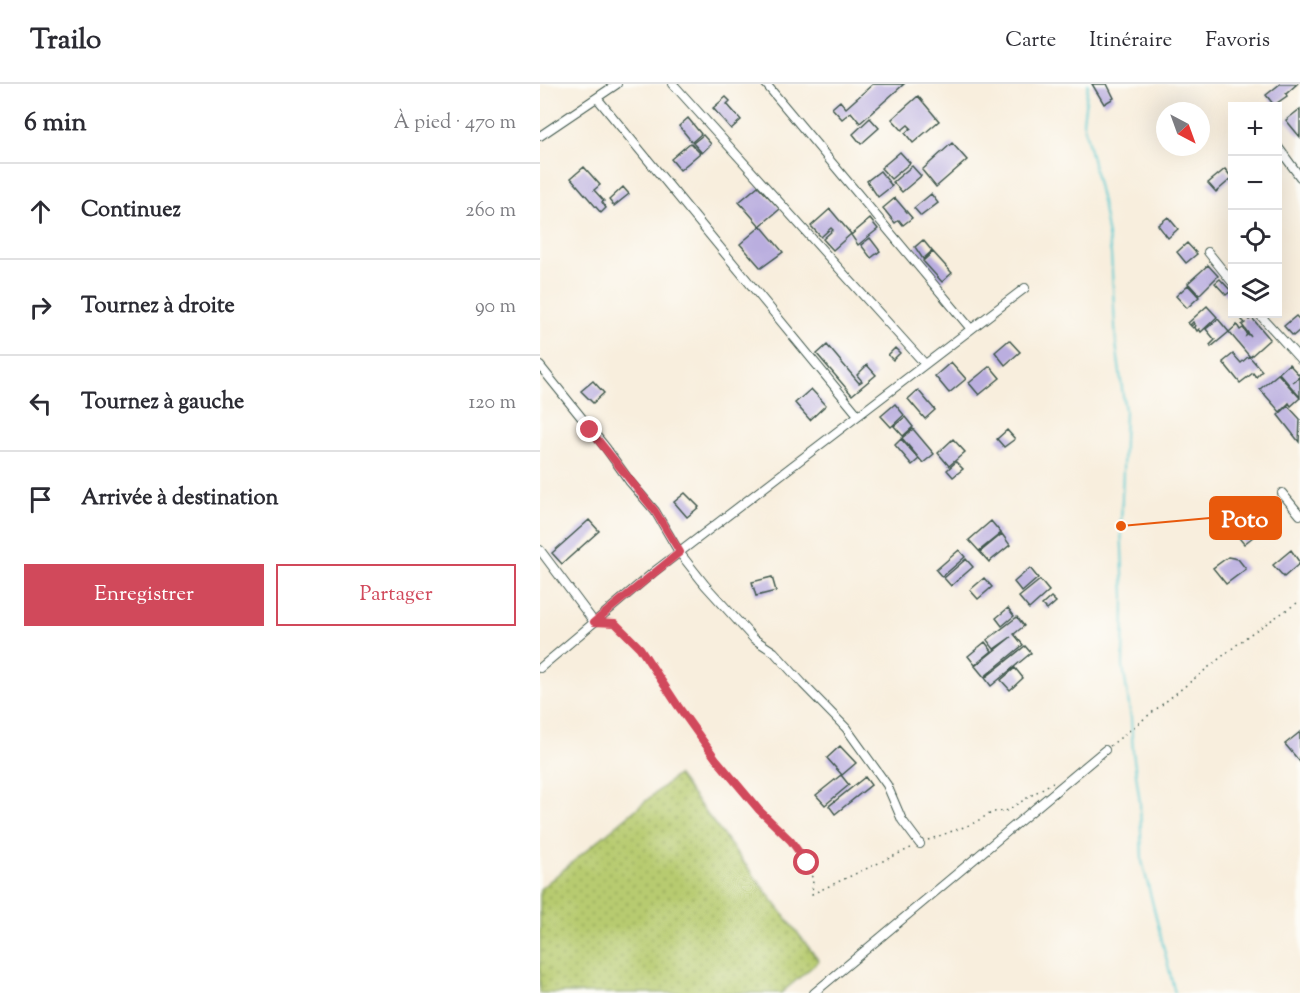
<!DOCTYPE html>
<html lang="fr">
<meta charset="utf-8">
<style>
:root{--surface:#fff;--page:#f7f7f7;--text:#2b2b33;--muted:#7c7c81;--line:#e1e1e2;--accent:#d1495b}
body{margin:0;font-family:"Sorts Mill Goudy",serif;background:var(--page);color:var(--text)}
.controls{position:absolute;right:18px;top:18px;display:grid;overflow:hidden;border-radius:0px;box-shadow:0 6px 24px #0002}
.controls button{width:54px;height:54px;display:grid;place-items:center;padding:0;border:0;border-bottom:2px solid var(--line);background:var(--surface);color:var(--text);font:30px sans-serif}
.compass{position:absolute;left:616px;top:18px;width:54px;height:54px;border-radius:50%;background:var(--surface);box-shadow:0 6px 24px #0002;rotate:139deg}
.stop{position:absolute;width:18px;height:18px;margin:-14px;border:4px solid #d1495b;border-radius:50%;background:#fff}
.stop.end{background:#d1495b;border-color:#fff;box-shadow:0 2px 6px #0008}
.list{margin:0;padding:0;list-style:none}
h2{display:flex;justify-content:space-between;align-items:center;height:78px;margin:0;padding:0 24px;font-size:26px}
h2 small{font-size:20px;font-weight:400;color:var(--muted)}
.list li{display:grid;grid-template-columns:39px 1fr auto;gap:18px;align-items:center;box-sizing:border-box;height:96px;padding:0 24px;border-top:2px solid var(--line)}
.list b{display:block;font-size:22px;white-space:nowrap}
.list em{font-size:20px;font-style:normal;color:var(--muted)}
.actions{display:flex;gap:12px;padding:18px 24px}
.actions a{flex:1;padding:14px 0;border:2px solid var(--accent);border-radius:0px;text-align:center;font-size:21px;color:var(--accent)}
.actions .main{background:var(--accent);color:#fff}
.icon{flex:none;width:33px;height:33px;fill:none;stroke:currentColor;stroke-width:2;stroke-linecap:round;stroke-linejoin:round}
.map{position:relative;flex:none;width:760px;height:909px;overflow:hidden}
header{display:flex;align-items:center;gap:36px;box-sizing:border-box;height:84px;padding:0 30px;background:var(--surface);border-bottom:2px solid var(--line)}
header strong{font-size:28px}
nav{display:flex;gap:33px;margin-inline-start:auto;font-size:21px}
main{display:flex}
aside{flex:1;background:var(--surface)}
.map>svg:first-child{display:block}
</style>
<header>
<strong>Trailo</strong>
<nav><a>Carte</a><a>Itinéraire</a><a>Favoris</a></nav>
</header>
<main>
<aside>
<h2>6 min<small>À pied · 470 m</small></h2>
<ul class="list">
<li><svg class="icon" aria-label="ahead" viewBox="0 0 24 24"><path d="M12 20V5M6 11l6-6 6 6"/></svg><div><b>Continuez</b></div><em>260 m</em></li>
<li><svg class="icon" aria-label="right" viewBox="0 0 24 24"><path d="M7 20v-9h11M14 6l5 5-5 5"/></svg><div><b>Tournez à droite</b></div><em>90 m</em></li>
<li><svg class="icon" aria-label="left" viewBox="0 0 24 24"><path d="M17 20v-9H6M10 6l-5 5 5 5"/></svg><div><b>Tournez à gauche</b></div><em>120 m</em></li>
<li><svg class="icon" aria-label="arrive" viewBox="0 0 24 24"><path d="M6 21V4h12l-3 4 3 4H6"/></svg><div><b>Arrivée à destination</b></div></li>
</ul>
<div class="actions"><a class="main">Enregistrer</a><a>Partager</a></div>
</aside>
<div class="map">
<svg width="760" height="909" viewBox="0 0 760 909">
<defs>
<pattern id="grass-dots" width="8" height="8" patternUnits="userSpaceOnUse" patternTransform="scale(1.5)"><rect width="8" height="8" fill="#b7cb6f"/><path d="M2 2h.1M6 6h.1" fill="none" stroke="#94a65c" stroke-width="1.8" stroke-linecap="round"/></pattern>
</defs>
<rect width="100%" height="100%" fill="#fdfcf7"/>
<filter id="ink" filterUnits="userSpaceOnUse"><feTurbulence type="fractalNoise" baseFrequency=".0167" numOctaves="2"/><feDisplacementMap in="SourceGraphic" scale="12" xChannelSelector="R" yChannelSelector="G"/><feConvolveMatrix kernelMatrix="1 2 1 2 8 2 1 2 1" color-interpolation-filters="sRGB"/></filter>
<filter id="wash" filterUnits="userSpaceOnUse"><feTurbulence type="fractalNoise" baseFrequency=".008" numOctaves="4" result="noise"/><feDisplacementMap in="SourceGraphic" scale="24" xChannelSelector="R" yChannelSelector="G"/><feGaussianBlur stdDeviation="1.35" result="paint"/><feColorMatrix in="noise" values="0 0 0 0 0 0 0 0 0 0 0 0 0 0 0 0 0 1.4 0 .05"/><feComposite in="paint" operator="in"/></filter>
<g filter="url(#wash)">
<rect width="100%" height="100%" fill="#f8eedd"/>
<path fill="url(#grass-dots)" stroke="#6b8452" stroke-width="1.5" d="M137,691L279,877L241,909H0V805Z"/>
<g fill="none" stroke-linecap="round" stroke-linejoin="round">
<path stroke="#5cc9d0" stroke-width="2" d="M548,0L543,37L562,118L571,170L576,259L585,327L581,442L584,512L583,582L591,634L593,668L600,719L602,777L635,909"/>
</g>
<g id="blocks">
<path fill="#baaedf" d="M333,0H364L320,39L311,28L302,35L292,24L300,17L306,24Z
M552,0H567L574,14L564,20Z
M740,0H757L746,10L747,12L734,21L726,11Z
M378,12L399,37L373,59L365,49L371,44L368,41L362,46L352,35Z
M186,13L190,17L187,20L201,36L191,45L173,24Z
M760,25V53L746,36Z
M148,34L161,50L152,58L139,42Z
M330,34L339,44L321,60L313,50Z
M163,51L171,60L162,69L153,59Z
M150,59L160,69L140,86L131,75Z
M412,59L427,76L396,103L382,86Z
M360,68L370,79L351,95L341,84Z
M372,82L381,92L362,108L353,98Z
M44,83L60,101L54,106L64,117L62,118L66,124L61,129L31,94Z
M685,85L692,94L676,108L668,99Z
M340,87L352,102L338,113L327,97Z
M218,102L240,125L220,142L199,118Z
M83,103L89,110L74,122L69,116Z
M391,110L398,119L381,132L374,124Z
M355,114L372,134L363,141L359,136L355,139L343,124Z
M290,125L311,150L293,166L283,155L293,146L291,144L281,153L271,142Z
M628,133L638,145L628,154L618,141Z
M330,135L338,145L318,161L311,151Z
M221,142L243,168L221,184L200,160Z
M330,154L340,167L331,174L321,161Z
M383,156L392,167L383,175L375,163Z
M647,159L657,170L646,179L637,168Z
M393,168L412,189L402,198L383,177Z
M668,181L678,192L659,211L648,199Z
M680,195L691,207L686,211L675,199Z
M648,201L659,213L647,224L636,212Z
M667,222L677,233L661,248L659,245L657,247L655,244L656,241L653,244L651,242L654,240L653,238L650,241L648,239Z
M756,232L760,236V246L753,252L744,242Z
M706,233L709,236L712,234L730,255L710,273L689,248L697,241L700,246L703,244L707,249L706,252L709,250L711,253L702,241L705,239L702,236Z
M678,235L689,248L671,263L670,261L675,256L666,245Z
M469,256L480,268L465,281L455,268Z
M287,261L319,299L322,297L317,291L327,281L336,291L312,311L277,270Z
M355,264L360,269L353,276L348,271Z
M693,270L701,279L709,272L722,287L716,293L713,289L700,299L683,278Z
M411,278L426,295L409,309L395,292Z
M749,280L760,292L753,298L760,293V313L739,289Z
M450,282L460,294L439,311L429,299Z
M738,290L760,314L751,322L749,319L740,328L720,305Z
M53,297L64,309L53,319L41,307Z
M271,305L286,321L270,336L255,319Z
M378,306L395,326L385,335L368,315Z
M355,320L364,331L351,343L341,332Z
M748,322L760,335L759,358L738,331Z
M365,333L373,343L363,352L354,342Z
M373,345L394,370L383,379L362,354Z
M467,346L475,355L464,363L457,355Z
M361,355L379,375L372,381L355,361Z
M413,355L425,368L409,382L398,369Z
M416,378L423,385L413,393L407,386Z
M145,409L159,423L147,433L134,418Z
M724,428L732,438L704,460L696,450Z
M49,436L59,447L22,480L12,469Z
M451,437L461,449L439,467L429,456Z
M462,450L470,461L449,478L440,468Z
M419,466L425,473L402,493L396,486Z
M751,466L760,479L744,493L733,481Z
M688,473L698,475L706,485L686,500L673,484Z
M426,475L433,483L411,502L404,494Z
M490,484L498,494L482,508L474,498Z
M232,493L236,507L216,512L212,498Z
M444,494L452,503L438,515L430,506Z
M500,496L509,507L489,525L479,513Z
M511,513L516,518L507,526L502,521Z
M468,524L474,532L462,542L456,534Z
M477,533L484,542L474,550L483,561L444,593L435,582L471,553L454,565L447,556Z
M445,558L452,567L435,581L428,572Z
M485,562L491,569L451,602L445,594Z
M475,584L483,594L470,606L461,596Z
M760,648V678L745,660Z
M300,662L316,679L302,691L287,674Z
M301,691L309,701L285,721L276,711Z
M325,693L331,701L295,730L289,722Z"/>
</g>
</g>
<g filter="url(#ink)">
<use href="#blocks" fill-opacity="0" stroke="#40584d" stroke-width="1.5"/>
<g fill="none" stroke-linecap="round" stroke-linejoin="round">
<defs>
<path id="minor" d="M133,0L385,280
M226,0L431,245
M57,14L318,331
M0,52L77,0
M738,63L760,93
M668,168L692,198
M719,230L760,275
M0,282L66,364L90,398L115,427L139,468L165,501L214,555L234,568L263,600L306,644L347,701L362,736L380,760
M742,409L760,431
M0,466L54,538
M0,584L115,487L485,204
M274,909L565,666"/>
</defs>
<use href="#minor" stroke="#40584d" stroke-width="10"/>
<path stroke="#40584d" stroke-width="1.5" stroke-dasharray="1.5 4.5" stroke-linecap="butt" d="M67,539H75L100,564L138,622L176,675L219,726L251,757L267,779L273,796L272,810L373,763
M570,662L709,551L760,517
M388,756L432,740L453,728L466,727L513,698"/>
<use href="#minor" stroke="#fff" stroke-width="8"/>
</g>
</g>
<g fill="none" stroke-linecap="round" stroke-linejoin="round" filter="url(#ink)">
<path stroke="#d1495b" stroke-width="8" d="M50,346L115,427L140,468L54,538L75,539L100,564L138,622L176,675L219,726L251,757L267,779"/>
</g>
<path fill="none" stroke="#e8590c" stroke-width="2" d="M581 442L670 434"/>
<circle fill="#e8590c" stroke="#fdfcf7" stroke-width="2" cx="581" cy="442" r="6"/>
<rect fill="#e8590c" stroke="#e8590c" stroke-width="2" x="670" y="413" width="71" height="42" rx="6"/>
<g font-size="24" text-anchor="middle" font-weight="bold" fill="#fff">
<text x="705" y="443">Poto</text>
</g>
</svg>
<div class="controls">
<button>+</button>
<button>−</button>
<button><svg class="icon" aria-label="locate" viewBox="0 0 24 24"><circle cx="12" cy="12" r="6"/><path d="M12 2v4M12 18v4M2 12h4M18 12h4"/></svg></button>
<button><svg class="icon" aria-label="layers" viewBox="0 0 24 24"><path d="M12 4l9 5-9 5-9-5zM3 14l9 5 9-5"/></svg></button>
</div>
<svg class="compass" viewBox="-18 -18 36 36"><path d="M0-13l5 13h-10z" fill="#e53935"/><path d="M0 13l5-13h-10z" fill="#7c7c81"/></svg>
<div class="stop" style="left:267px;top:779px"></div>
<div class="stop end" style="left:50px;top:346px"></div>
</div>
</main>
